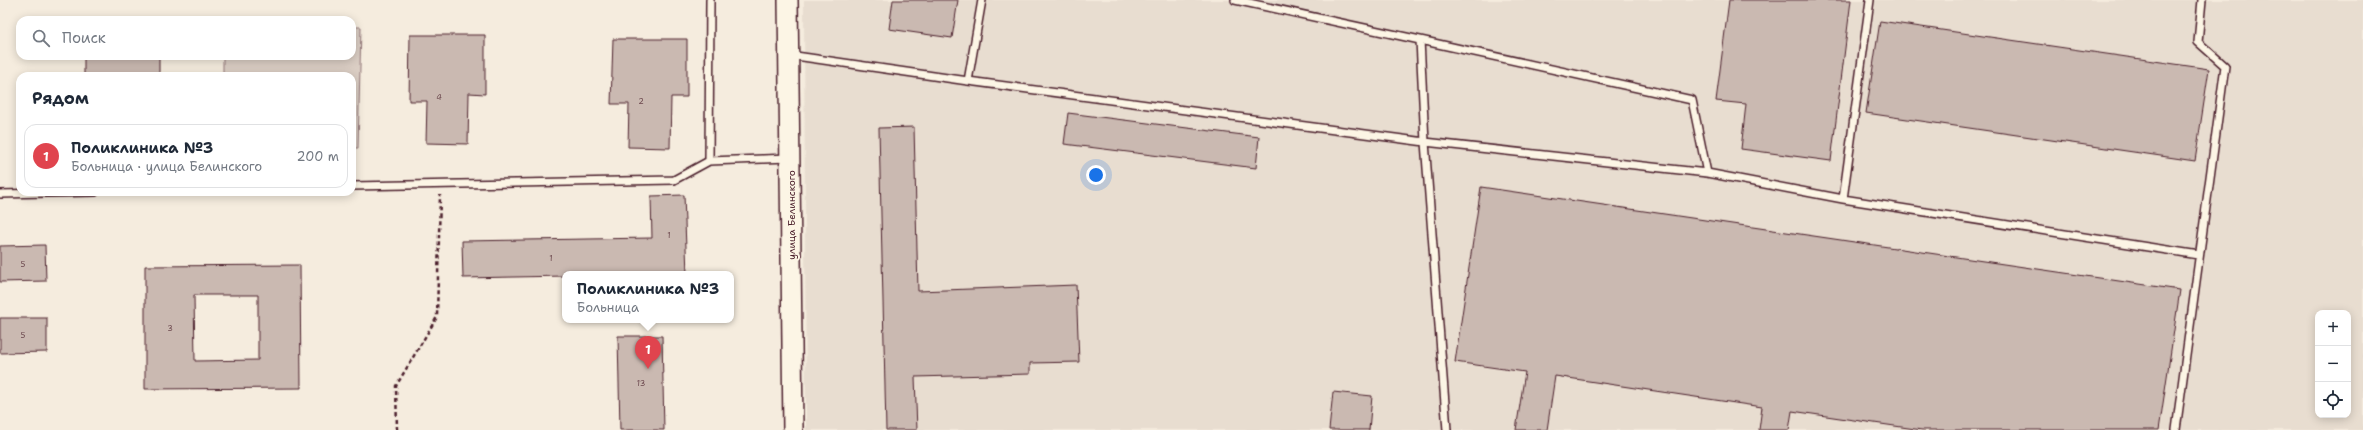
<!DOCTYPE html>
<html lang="ru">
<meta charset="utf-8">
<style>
:root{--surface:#fff;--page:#f2f2f3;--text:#1f2937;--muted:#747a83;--line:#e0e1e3;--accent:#b45309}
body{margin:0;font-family:"Shantell Sans",sans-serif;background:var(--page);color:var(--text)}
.controls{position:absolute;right:12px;bottom:12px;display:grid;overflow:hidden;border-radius:8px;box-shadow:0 2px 10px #0003}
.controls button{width:36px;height:36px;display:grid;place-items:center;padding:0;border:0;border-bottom:1px solid var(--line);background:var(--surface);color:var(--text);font:20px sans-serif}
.you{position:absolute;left:1096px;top:175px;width:14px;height:14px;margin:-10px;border:3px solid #fff;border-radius:50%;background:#1a73e8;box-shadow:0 0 0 6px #1a73e833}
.badge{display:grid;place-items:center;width:26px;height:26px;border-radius:50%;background:var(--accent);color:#fff;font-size:13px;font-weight:700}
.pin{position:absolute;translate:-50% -33px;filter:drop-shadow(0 1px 2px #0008)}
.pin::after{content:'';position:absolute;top:21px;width:14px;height:12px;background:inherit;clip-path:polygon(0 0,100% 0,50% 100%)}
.popup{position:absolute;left:562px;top:271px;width:172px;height:52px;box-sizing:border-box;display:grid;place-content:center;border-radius:8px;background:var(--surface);filter:drop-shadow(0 1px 3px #0005);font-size:13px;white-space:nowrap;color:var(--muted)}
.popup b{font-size:15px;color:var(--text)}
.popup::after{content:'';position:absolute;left:50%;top:100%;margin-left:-8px;border:8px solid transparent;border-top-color:var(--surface)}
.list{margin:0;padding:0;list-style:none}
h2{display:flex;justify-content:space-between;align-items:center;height:52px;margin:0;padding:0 16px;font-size:17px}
h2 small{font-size:13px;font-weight:400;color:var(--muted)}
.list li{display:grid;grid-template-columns:26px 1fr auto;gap:12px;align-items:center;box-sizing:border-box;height:64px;margin:0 8px 8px;padding:0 8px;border:1px solid var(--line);border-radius:12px}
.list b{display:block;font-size:15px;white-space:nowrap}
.list p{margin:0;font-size:13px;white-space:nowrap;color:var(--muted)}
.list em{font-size:13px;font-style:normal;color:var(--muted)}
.icon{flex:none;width:22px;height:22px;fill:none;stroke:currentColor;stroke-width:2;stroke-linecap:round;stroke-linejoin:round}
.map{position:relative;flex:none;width:2363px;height:430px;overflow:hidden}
.search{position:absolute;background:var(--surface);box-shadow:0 2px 10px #0003;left:16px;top:16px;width:340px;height:44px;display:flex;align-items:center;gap:10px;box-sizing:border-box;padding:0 14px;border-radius:12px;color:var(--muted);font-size:15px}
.panel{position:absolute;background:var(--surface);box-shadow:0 2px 10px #0003;left:16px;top:72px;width:340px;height:124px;border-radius:12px}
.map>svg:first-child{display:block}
</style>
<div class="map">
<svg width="2363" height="430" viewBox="0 0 2363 430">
<rect width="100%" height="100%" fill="#f5ecde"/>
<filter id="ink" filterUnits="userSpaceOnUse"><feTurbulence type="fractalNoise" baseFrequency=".025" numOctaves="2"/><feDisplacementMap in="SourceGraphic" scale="8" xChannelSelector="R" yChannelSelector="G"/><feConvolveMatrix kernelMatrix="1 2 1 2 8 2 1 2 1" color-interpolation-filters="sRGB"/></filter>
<g filter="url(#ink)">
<path fill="#e8ddd0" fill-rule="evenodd" d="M804,0H2363V430H806ZM2318,313H2348V415H2318Z"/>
<path fill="#dbcec4" stroke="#927678" d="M352,27H361L358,148H352V76H223V56H352Z"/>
<path fill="#cab9b1" stroke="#4a1f2b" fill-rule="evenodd" d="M893,0H958L952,38L889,29Z
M1729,0H1851L1831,161L1741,149L1746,104L1716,101Z
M1880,21L2209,69L2195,161L1866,113Z
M410,35H485V94L469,93L468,144L426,143L427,101H409Z
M613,39H687V97H671L670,148L628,147L629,104H611Z
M84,56H159V76H84Z
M1068,113L1259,137L1256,168L1064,144Z
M914,127L918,291L1076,285L1079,362L1030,363V374L915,377L917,430H886L879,128Z
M1481,187L2180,290L2159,430H1922L1792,411L1789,430H1759L1762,407L1555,376L1547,430H1516L1525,372L1455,362Z
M684,195L687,274H565V276L463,278L462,241L652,238L651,196Z
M45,245L46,281L0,282V246Z
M300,265L301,388L145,389V266ZM194,295H258V360L195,361Z
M0,318H47V352L0,353Z
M618,336H662L664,430H620Z
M1333,392L1372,396L1369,430H1329Z"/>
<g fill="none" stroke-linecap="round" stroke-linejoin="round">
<defs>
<path id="lane" d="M1235,0L1420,40L1425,142L1447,430
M1420,40L1692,100L1707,173
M789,55L968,81L1425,142L1707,173L1843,199L2199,255
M968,81L982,0
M709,161L710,0
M352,186L674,180L709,161L789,158
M0,194L95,192
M1843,199L1870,0
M2176,430L2225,66L2198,42L2202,0"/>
<path id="secondary" d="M788,0L793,430"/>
</defs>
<use href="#lane" stroke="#4a1f2b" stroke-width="10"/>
<use href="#secondary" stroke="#4a1f2b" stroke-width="22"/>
<path stroke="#4a1f2b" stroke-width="2.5" stroke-dasharray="4 3" stroke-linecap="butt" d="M397,430L396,386L437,317L440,195"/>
<use href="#lane" stroke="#fcf5e5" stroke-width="7"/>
<use href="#secondary" stroke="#fcf5e5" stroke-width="19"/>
</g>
</g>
<g text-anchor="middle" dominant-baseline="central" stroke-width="4" stroke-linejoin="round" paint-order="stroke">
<g font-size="8" fill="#6a464c">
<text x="439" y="97">4</text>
<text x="641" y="101">2</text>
<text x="669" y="235">1</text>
<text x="551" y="258">1</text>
<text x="23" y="264">5</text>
<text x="170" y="328">3</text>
<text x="23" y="335">5</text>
<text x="641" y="383">13</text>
</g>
<g font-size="10" fill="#4a1f2b" stroke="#fcf5e5">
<text transform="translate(791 215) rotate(-90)">улица Белинского</text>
</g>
</g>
</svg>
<div class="controls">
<button>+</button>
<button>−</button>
<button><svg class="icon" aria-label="locate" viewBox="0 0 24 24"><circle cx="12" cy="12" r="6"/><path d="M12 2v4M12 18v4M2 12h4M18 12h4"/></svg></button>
</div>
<div class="you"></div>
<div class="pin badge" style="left:648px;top:369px;background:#e0444e">1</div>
<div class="popup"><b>Поликлиника №3</b>Больница</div>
<div class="search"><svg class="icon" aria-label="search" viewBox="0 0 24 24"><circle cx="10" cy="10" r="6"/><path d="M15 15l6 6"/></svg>Поиск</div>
<section class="panel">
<h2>Рядом<small></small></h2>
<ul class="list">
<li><span class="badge" style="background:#e0444e">1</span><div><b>Поликлиника №3</b><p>Больница · улица Белинского</p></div><em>200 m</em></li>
</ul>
</section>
</div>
